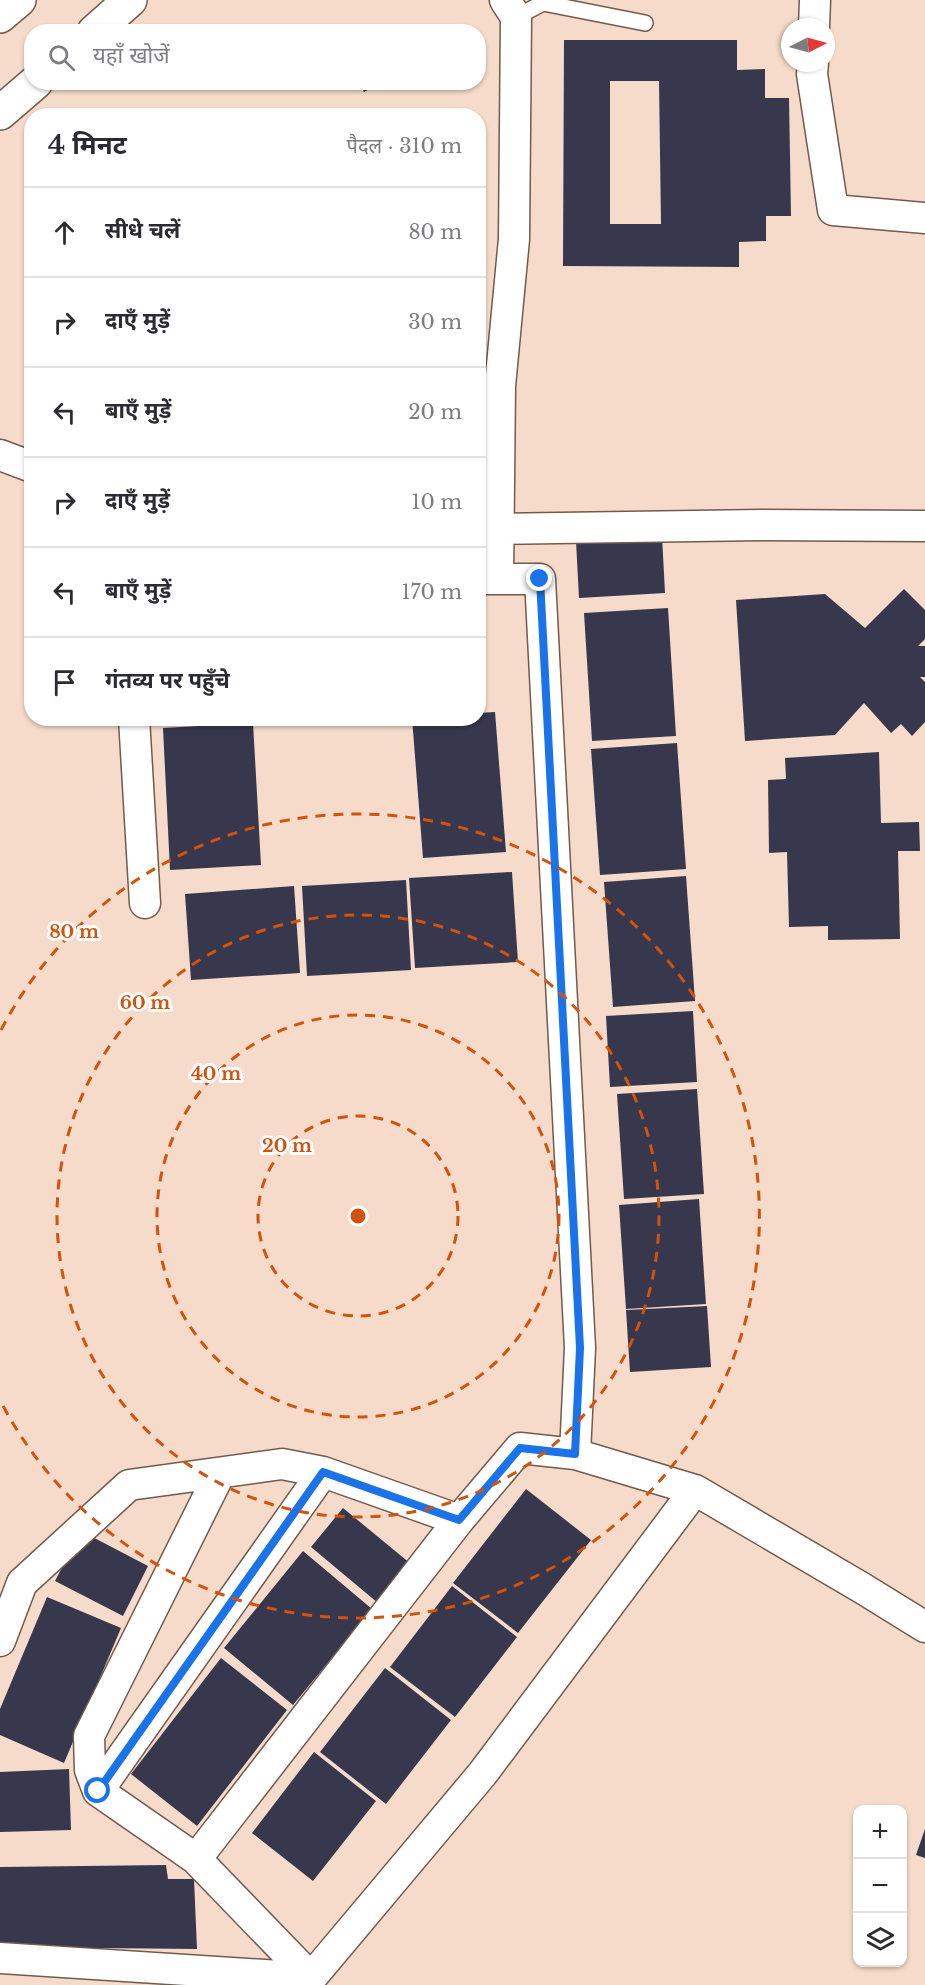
<!DOCTYPE html>
<html lang="hi">
<meta charset="utf-8">
<style>
:root{--surface:#fff;--page:#f7f7f7;--text:#2b2b33;--muted:#7c7c81;--line:#e1e1e2}
body{margin:0;font-family:"Libre Baskerville","Noto Sans Devanagari",serif;background:var(--page);color:var(--text)}
.controls{position:absolute;right:18px;bottom:18px;display:grid;overflow:hidden;border-radius:12px;box-shadow:0 2px 4px #0004}
.controls button{width:54px;height:54px;display:grid;place-items:center;padding:0;border:0;border-bottom:2px solid var(--line);background:var(--surface);color:var(--text);font:30px sans-serif}
.compass{position:absolute;left:781px;top:18px;width:54px;height:54px;border-radius:50%;background:var(--surface);box-shadow:0 2px 4px #0004;rotate:84deg}
.stop{position:absolute;width:18px;height:18px;margin:-14px;border:4px solid #1a73e8;border-radius:50%;background:#fff}
.stop.end{background:#1a73e8;border-color:#fff;box-shadow:0 2px 6px #0008}
.list{margin:0;padding:0;list-style:none}
h2{display:flex;justify-content:space-between;align-items:center;height:78px;margin:0;padding:0 24px;font-size:26px}
h2 small{font-size:20px;font-weight:400;color:var(--muted)}
.list li{display:grid;grid-template-columns:39px 1fr auto;gap:18px;align-items:center;box-sizing:border-box;height:90px;padding:0 24px;border-top:2px solid var(--line)}
.list b{display:block;font-size:22px;white-space:nowrap}
.list em{font-size:20px;font-style:normal;color:var(--muted)}
.icon{flex:none;width:33px;height:33px;fill:none;stroke:currentColor;stroke-width:2;stroke-linecap:round;stroke-linejoin:round}
.map{position:relative;flex:none;width:925px;height:1985px;overflow:hidden}
.search{position:absolute;background:var(--surface);box-shadow:0 2px 4px #0004;left:24px;top:24px;width:462px;height:66px;display:flex;align-items:center;gap:15px;box-sizing:border-box;padding:0 21px;border-radius:24px;color:var(--muted);font-size:22px}
.panel{position:absolute;background:var(--surface);box-shadow:0 2px 4px #0004;left:24px;top:108px;width:462px;height:618px;border-radius:24px}
.map>svg:first-child{display:block}
</style>
<div class="map">
<svg width="925" height="1985" viewBox="0 0 925 1985">
<rect width="100%" height="100%" fill="#f6dbca"/>
<path fill="#37374d" fill-rule="evenodd" d="M564,40H737V70L765,69V98H789L791,216H766V241L739,242V267L563,266ZM610,81H659L661,224H610Z
M359,82H382L364,92Z
M662,536L665,593L579,598L576,541Z
M904,589L925,610V639L918,646H925V677H920L925,682V722L912,736L901,724L891,733L864,703L835,735L745,741L736,600L825,594L865,628Z
M668,608L676,736L592,741L584,613Z
M495,712L506,852L423,858L412,718H478V713Z
M253,723L261,865L170,870L163,728Z
M677,743L686,869L600,875L591,749Z
M879,752L881,823L919,822L920,851H898L900,939L828,940V926L789,927L787,852L769,853L768,780L786,779L785,758Z
M512,872L518,962L415,968L409,878Z
M686,876L695,1001L613,1007L604,882Z
M406,880L411,970L307,976L302,886Z
M294,886L300,973L191,980L185,894Z
M693,1011L697,1082L610,1087L606,1016Z
M697,1089L704,1194L624,1199L617,1094Z
M699,1199L706,1304L626,1309L619,1205Z
M707,1306L711,1367L630,1372L626,1310Z
M526,1489L591,1540L518,1633L453,1583Z
M343,1508L411,1564L378,1603L311,1547Z
M81,1531L148,1566L123,1616L55,1581Z
M303,1551L372,1609L293,1705L224,1648Z
M452,1586L517,1637L455,1717L390,1667Z
M47,1597L121,1628L64,1763L0,1735V1709Z
M221,1658L287,1710L197,1826L131,1774Z
M385,1668L451,1720L386,1804L320,1752Z
M314,1752L376,1801L313,1881L252,1833Z
M69,1769L71,1830L0,1832V1772Z
M925,1829V1858L916,1855Z
M166,1865L168,1879H194L197,1949L0,1947V1867Z"/>
<g fill="none" stroke-linecap="round" stroke-linejoin="round">
<defs>
<path id="lane" d="M516,17L543,3L645,23"/>
<path id="street" d="M814,27L815,0
M813,63L812,74L833,210L925,218
M0,455L32,467
M498,529L762,525L925,526
M478,579H540L580,1348L575,1454L695,1490L862,1588L925,1627
M498,579L500,386L514,239L516,17L505,0
M134,718L145,903
M220,1473L89,1736L90,1770L98,1791L196,1859L311,1978
M0,1641L22,1583L129,1485L282,1464L323,1472L459,1520L520,1448L575,1454
M98,1791L323,1472
M196,1859L459,1520
M0,1958L311,1978L483,1773L695,1490"/>
<path id="primary" d="M0,16L19,0
M94,32L130,0
M0,113L36,82"/>
</defs>
<use href="#lane" stroke="#725a4c" stroke-width="18"/>
<use href="#street" stroke="#725a4c" stroke-width="33"/>
<use href="#primary" stroke="#725a4c" stroke-width="36"/>
<use href="#lane" stroke="#fff" stroke-width="15"/>
<use href="#street" stroke="#fff" stroke-width="30"/>
<use href="#primary" stroke="#fff" stroke-width="33"/>
</g>
<g fill="none" stroke-linecap="round" stroke-linejoin="round">
<path stroke="#1a73e8" stroke-width="8" d="M98,1791L323,1472L459,1520L520,1448L575,1454L580,1348L540,579"/>
</g>
<g fill="none" stroke="#d3520c" stroke-width="3" stroke-dasharray="10 8">
<circle cx="358" cy="1216" r="100"/>
<circle cx="358" cy="1216" r="201"/>
<circle cx="358" cy="1216" r="301"/>
<path d="M1 1030A402 402 0 1 1 1 1402"/>
</g>
<circle cx="358" cy="1216" r="9" fill="#d3520c" stroke="#fff" stroke-width="3"/>
<g font-size="18" text-anchor="middle" font-weight="bold" fill="#d3520c" stroke="#fff" stroke-width="6" stroke-linejoin="round" paint-order="stroke">
<text x="74" y="938">80 m</text>
<text x="145" y="1009">60 m</text>
<text x="216" y="1080">40 m</text>
<text x="287" y="1152">20 m</text>
</g>
</svg>
<div class="controls">
<button>+</button>
<button>−</button>
<button><svg class="icon" aria-label="layers" viewBox="0 0 24 24"><path d="M12 4l9 5-9 5-9-5zM3 14l9 5 9-5"/></svg></button>
</div>
<svg class="compass" viewBox="-18 -18 36 36"><path d="M0-13l5 13h-10z" fill="#e53935"/><path d="M0 13l5-13h-10z" fill="#7c7c81"/></svg>
<div class="stop" style="left:98px;top:1791px"></div>
<div class="stop end" style="left:540px;top:579px"></div>
<div class="search"><svg class="icon" aria-label="search" viewBox="0 0 24 24"><circle cx="10" cy="10" r="6"/><path d="M15 15l6 6"/></svg>यहाँ खोजें</div>
<section class="panel">
<h2>4 मिनट<small>पैदल · 310 m</small></h2>
<ul class="list">
<li><svg class="icon" aria-label="ahead" viewBox="0 0 24 24"><path d="M12 20V5M6 11l6-6 6 6"/></svg><div><b>सीधे चलें</b></div><em>80 m</em></li>
<li><svg class="icon" aria-label="right" viewBox="0 0 24 24"><path d="M7 20v-9h11M14 6l5 5-5 5"/></svg><div><b>दाएँ मुड़ें</b></div><em>30 m</em></li>
<li><svg class="icon" aria-label="left" viewBox="0 0 24 24"><path d="M17 20v-9H6M10 6l-5 5 5 5"/></svg><div><b>बाएँ मुड़ें</b></div><em>20 m</em></li>
<li><svg class="icon" aria-label="right" viewBox="0 0 24 24"><path d="M7 20v-9h11M14 6l5 5-5 5"/></svg><div><b>दाएँ मुड़ें</b></div><em>10 m</em></li>
<li><svg class="icon" aria-label="left" viewBox="0 0 24 24"><path d="M17 20v-9H6M10 6l-5 5 5 5"/></svg><div><b>बाएँ मुड़ें</b></div><em>170 m</em></li>
<li><svg class="icon" aria-label="arrive" viewBox="0 0 24 24"><path d="M6 21V4h12l-3 4 3 4H6"/></svg><div><b>गंतव्य पर पहुँचे</b></div></li>
</ul>
</section>
</div>
